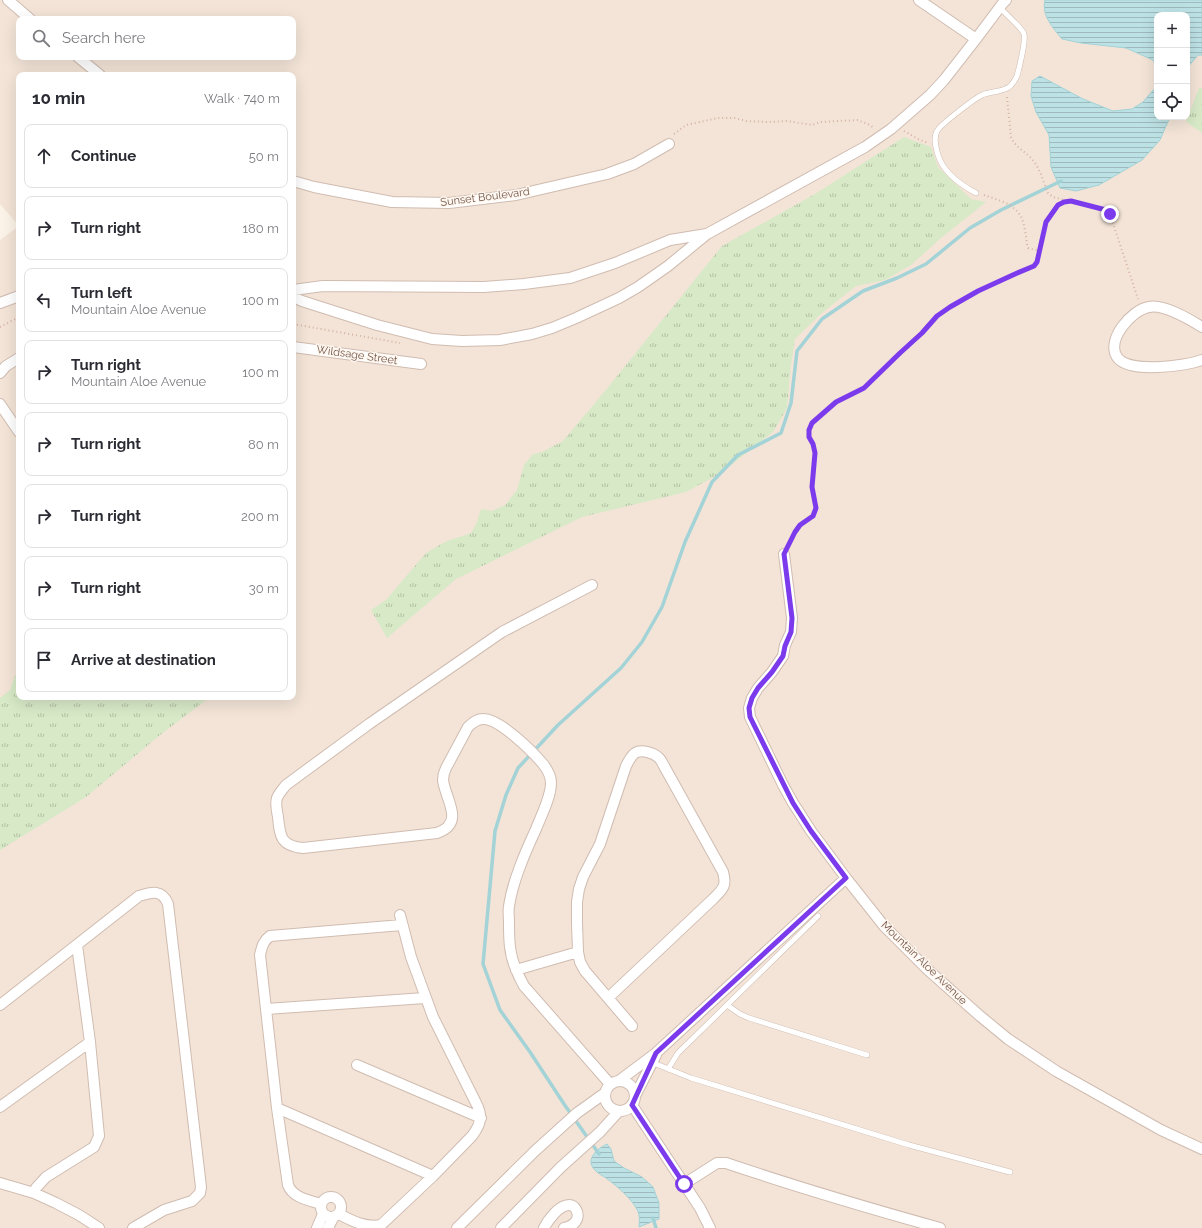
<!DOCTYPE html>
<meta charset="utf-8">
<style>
:root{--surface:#fff;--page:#f7f7f7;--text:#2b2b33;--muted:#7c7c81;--line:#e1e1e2}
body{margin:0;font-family:Raleway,sans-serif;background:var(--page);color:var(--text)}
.controls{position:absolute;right:12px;top:12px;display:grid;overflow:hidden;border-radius:8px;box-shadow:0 4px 16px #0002}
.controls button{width:36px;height:36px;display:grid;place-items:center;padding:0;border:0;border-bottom:1px solid var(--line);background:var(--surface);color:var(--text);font:20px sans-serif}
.stop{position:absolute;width:12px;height:12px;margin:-9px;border:3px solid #7c3aed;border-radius:50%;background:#fff}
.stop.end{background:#7c3aed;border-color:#fff;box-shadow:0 1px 4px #0008}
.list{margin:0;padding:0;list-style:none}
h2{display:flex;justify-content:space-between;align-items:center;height:52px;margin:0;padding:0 16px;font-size:17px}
h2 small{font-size:13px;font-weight:400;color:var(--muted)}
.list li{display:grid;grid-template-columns:26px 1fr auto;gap:12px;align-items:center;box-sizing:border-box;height:64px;margin:0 8px 8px;padding:0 8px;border:1px solid var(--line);border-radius:8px}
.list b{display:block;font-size:15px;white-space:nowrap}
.list p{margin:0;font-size:13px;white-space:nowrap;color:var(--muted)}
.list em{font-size:13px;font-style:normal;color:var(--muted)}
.icon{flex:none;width:22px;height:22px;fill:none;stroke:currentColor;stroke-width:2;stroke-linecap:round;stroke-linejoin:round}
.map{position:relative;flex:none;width:1202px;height:1228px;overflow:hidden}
.search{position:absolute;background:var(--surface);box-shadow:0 4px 16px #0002;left:16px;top:16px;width:280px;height:44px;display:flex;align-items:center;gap:10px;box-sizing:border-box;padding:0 14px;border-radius:8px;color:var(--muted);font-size:15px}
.panel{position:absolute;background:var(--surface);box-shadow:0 4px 16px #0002;left:16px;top:72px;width:280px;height:628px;border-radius:8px}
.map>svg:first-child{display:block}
</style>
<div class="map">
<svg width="1202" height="1228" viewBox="0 0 1202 1228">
<defs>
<pattern id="grass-tufts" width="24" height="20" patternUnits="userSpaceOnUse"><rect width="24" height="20" fill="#d7e9c7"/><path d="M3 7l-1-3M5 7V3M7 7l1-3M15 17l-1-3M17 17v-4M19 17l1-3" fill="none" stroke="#b3c0a4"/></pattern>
<pattern id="water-rules" width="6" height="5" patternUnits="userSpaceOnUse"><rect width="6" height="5" fill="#bde2e5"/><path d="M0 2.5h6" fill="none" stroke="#9ebabc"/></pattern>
</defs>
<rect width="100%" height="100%" fill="#fcf3e8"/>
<path fill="#f3e4d7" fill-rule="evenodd" d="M0,0H1202V1228H0V240L19,226L0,204ZM1157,15H1187V117H1157ZM19,19H293V57H19ZM19,75H293V697H19Z"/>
<path fill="url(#grass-tufts)" d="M1199,88H1202V133L1186,122Z
M904,137L931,147L938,167L971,199L986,202L941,238L911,265L885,280L856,286L823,312L795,339L791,364L787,408L773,432L721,473L686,492L582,517L456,579L387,638L371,610L386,600L426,553L447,541L471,533L477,522L481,509L492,511L505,505L517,490L524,465L533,454L542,452L563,441L605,391L722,246L815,194Z
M19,673V697H210L160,735L86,797L0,850V698L10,690L15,676Z"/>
<path fill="url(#water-rules)" stroke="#a3d3d7" d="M1045,0H1202V55H1198L1187,68V15H1157V68L1153,60L1126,48L1081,43L1062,39C1053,28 1041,15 1045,0Z
M1040,76L1083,99L1113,111L1132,109L1143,102L1155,88L1157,80V117H1170L1160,140L1142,160L1099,185L1076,191L1060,188L1051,167L1049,135L1036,112L1031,96L1032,81Z
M607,1144L611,1149L614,1161L624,1168L642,1177L653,1187L659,1203V1219L639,1227C639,1223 640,1218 639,1215C637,1203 616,1185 606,1178C603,1176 597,1173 594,1169C585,1159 598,1148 607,1144Z"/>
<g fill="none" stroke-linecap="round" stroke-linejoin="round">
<path stroke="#a3d3d7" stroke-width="3.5" d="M599,1154L564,1104L530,1052L500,1010L483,964L495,831L506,795L518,768L558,725L621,668L642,642L662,607L685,542L712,482L738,455L781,433L791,403L797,351L822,319L863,291L897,278L926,264L970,228L1001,210L1061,181
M653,1218L656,1228"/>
<defs>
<path id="service" d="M976,193C961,185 943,172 938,155C936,148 933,138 937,131C941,124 974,99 982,95C989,92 998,92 1005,89C1010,88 1015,80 1017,76C1019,69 1026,40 1024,34C1022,28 1004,12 999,7
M727,1005L740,1014L749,1018L867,1055
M651,1062L691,1078L909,1145L1010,1172
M668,1069L678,1053L818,916"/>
<path id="minor" d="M8,0L30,19
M919,0L976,39
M78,57L100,75
M293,181L314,187L392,202L449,203L516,195L607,174L634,164L669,144
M293,290L323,286L484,287L524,284L570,278L615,263L670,240L707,234
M293,297L302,301L377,325L432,339L462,341L500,340L532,334L552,328L576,318L619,298L638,287L668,266L707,234L865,147L891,129L930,95L944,80L976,39L1003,3L1006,0
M0,303L19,296
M1202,327C1189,319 1164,304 1149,307C1131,310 1106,340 1117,357C1128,374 1186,366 1202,360
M293,347L421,364
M0,373L6,366L19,358
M0,404L19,432
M784,554L792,618L791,632L785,645L783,656L772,672L758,688L752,698L749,708L750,717L783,785L793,803L811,831L846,878L884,926L927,969L980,1016L1008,1039L1056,1071L1161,1130L1202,1149
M592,585L502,632L369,724L286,785C283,789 279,793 277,798C275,804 277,811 278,817C280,837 281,846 303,848L437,833C466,823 445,799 443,780C443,776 444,772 446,768L468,727C472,723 477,719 483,719C499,718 533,752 543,764C547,769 551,776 551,783C551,797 541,816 536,829C525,853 513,880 509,906C508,911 509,917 509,922C509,938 509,954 516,969C518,975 521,980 524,986L610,1084
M516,970L578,952
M608,998L713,899C723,889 727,886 723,872L664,766C663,764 661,760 659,758C654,753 642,749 635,753C631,756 628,762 626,766L600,844L583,877L579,889L577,902V923L578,952L580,962L585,971L632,1026
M0,1005L139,896C152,892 162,889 168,904L201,1187L200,1193L192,1201L164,1210L133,1228
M266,1009L425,998
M357,1065L481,1118
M620,1080L656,1053L846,878
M605 1096a15 15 0 1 1 30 0a15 15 0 1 1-30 0Z
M635,1096L656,1055
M632,1105L700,1208L710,1228
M0,1107L90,1042
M277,1108L433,1176
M0,1183L34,1193L56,1203L79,1215L99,1228
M684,1184L717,1163H726C797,1187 868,1208 940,1228
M34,1193L36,1188L46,1177L94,1147L99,1136L90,1042L77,945
M321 1207a10 10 0 1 1 20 0a10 10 0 1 1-20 0Z
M321,1204C309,1200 293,1198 288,1185L277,1108L260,955C262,947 263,941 270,936L402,925
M339,1214C352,1221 366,1228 381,1225L433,1176L472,1136C481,1124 483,1116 476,1103L433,1017L411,957L400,915
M317,1228L323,1214
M328,1228L333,1218
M457,1228L536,1150L577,1113L605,1093
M501,1228L561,1167L600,1132L619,1111
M544,1228C548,1220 559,1205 569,1205C576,1205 579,1214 577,1219C575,1224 569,1227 564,1228"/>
</defs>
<use href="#service" stroke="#d0bcb1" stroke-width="6"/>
<use href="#minor" stroke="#d0bcb1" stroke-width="12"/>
<path stroke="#d6b3a3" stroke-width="2" stroke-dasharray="1 3" stroke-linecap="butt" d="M1007,97L1011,137C1015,147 1023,150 1030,157C1040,167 1043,181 1048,193L1053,197L1068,201
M904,131L918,139L928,143
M674,134L686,125L718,118H735L746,121L768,122L787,121L812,125L820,122L857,120L868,124L874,128
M984,195C998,200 1016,204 1022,219C1025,227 1026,237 1027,244L1028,248L1035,250H1040
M293,324L400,343
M0,327L19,317
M789,544L800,525L813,516L816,508L812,487V475L815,453L809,437V430L812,423L836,402L864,388L922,333L937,316L950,307L978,291L1034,266L1037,262L1046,222L1058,205L1064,202L1071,201L1106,210L1110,214L1138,299"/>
<use href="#service" stroke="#fff" stroke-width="5"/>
<use href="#minor" stroke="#fff" stroke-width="10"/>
</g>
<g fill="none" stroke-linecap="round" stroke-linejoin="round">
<path stroke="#7c3aed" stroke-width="5" d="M684,1184L632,1105L656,1053L846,878L811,831L793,803L750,717L749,708L752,698L758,688L772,672L783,656L785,646L791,632L792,618L784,554L795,532L800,525L813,516L816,508L812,487L815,453L813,444L809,437V430L812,423L836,402L864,388L900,353L922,333L937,316L950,307L978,291L1015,274L1034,266L1037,262L1046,222L1058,205L1064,202L1071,201L1106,210L1110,214"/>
</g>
<g text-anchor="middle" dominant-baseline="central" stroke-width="3" stroke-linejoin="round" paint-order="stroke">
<g font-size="11" fill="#75584d" stroke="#fef7ef">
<text transform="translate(485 197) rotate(-7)">Sunset Boulevard</text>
<text transform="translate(357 355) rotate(8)">Wildsage Street</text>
<text transform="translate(924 963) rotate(44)">Mountain Aloe Avenue</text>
</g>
</g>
</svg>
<div class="controls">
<button>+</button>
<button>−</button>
<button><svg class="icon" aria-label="locate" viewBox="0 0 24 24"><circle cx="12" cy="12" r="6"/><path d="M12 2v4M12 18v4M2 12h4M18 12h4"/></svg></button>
</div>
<div class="stop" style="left:684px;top:1184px"></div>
<div class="stop end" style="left:1110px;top:214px"></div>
<div class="search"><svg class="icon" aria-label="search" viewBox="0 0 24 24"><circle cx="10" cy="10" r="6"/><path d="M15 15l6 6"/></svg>Search here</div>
<section class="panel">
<h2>10 min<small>Walk · 740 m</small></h2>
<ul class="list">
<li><svg class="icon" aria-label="ahead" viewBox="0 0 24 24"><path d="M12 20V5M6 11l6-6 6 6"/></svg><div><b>Continue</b></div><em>50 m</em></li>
<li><svg class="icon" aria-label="right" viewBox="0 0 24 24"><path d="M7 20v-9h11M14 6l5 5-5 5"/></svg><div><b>Turn right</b></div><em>180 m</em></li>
<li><svg class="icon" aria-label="left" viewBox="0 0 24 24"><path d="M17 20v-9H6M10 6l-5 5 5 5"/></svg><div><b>Turn left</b><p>Mountain Aloe Avenue</p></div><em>100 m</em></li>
<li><svg class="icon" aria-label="right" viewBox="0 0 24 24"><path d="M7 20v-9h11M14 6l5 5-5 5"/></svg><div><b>Turn right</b><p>Mountain Aloe Avenue</p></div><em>100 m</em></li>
<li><svg class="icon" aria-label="right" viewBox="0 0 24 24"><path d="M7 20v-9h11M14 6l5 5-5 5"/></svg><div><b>Turn right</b></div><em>80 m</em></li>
<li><svg class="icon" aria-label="right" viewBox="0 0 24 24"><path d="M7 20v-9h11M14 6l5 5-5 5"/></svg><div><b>Turn right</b></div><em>200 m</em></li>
<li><svg class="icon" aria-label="right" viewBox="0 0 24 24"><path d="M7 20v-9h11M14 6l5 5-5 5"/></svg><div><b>Turn right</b></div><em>30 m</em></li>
<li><svg class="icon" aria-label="arrive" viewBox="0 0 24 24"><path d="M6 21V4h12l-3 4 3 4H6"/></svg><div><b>Arrive at destination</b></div></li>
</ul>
</section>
</div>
